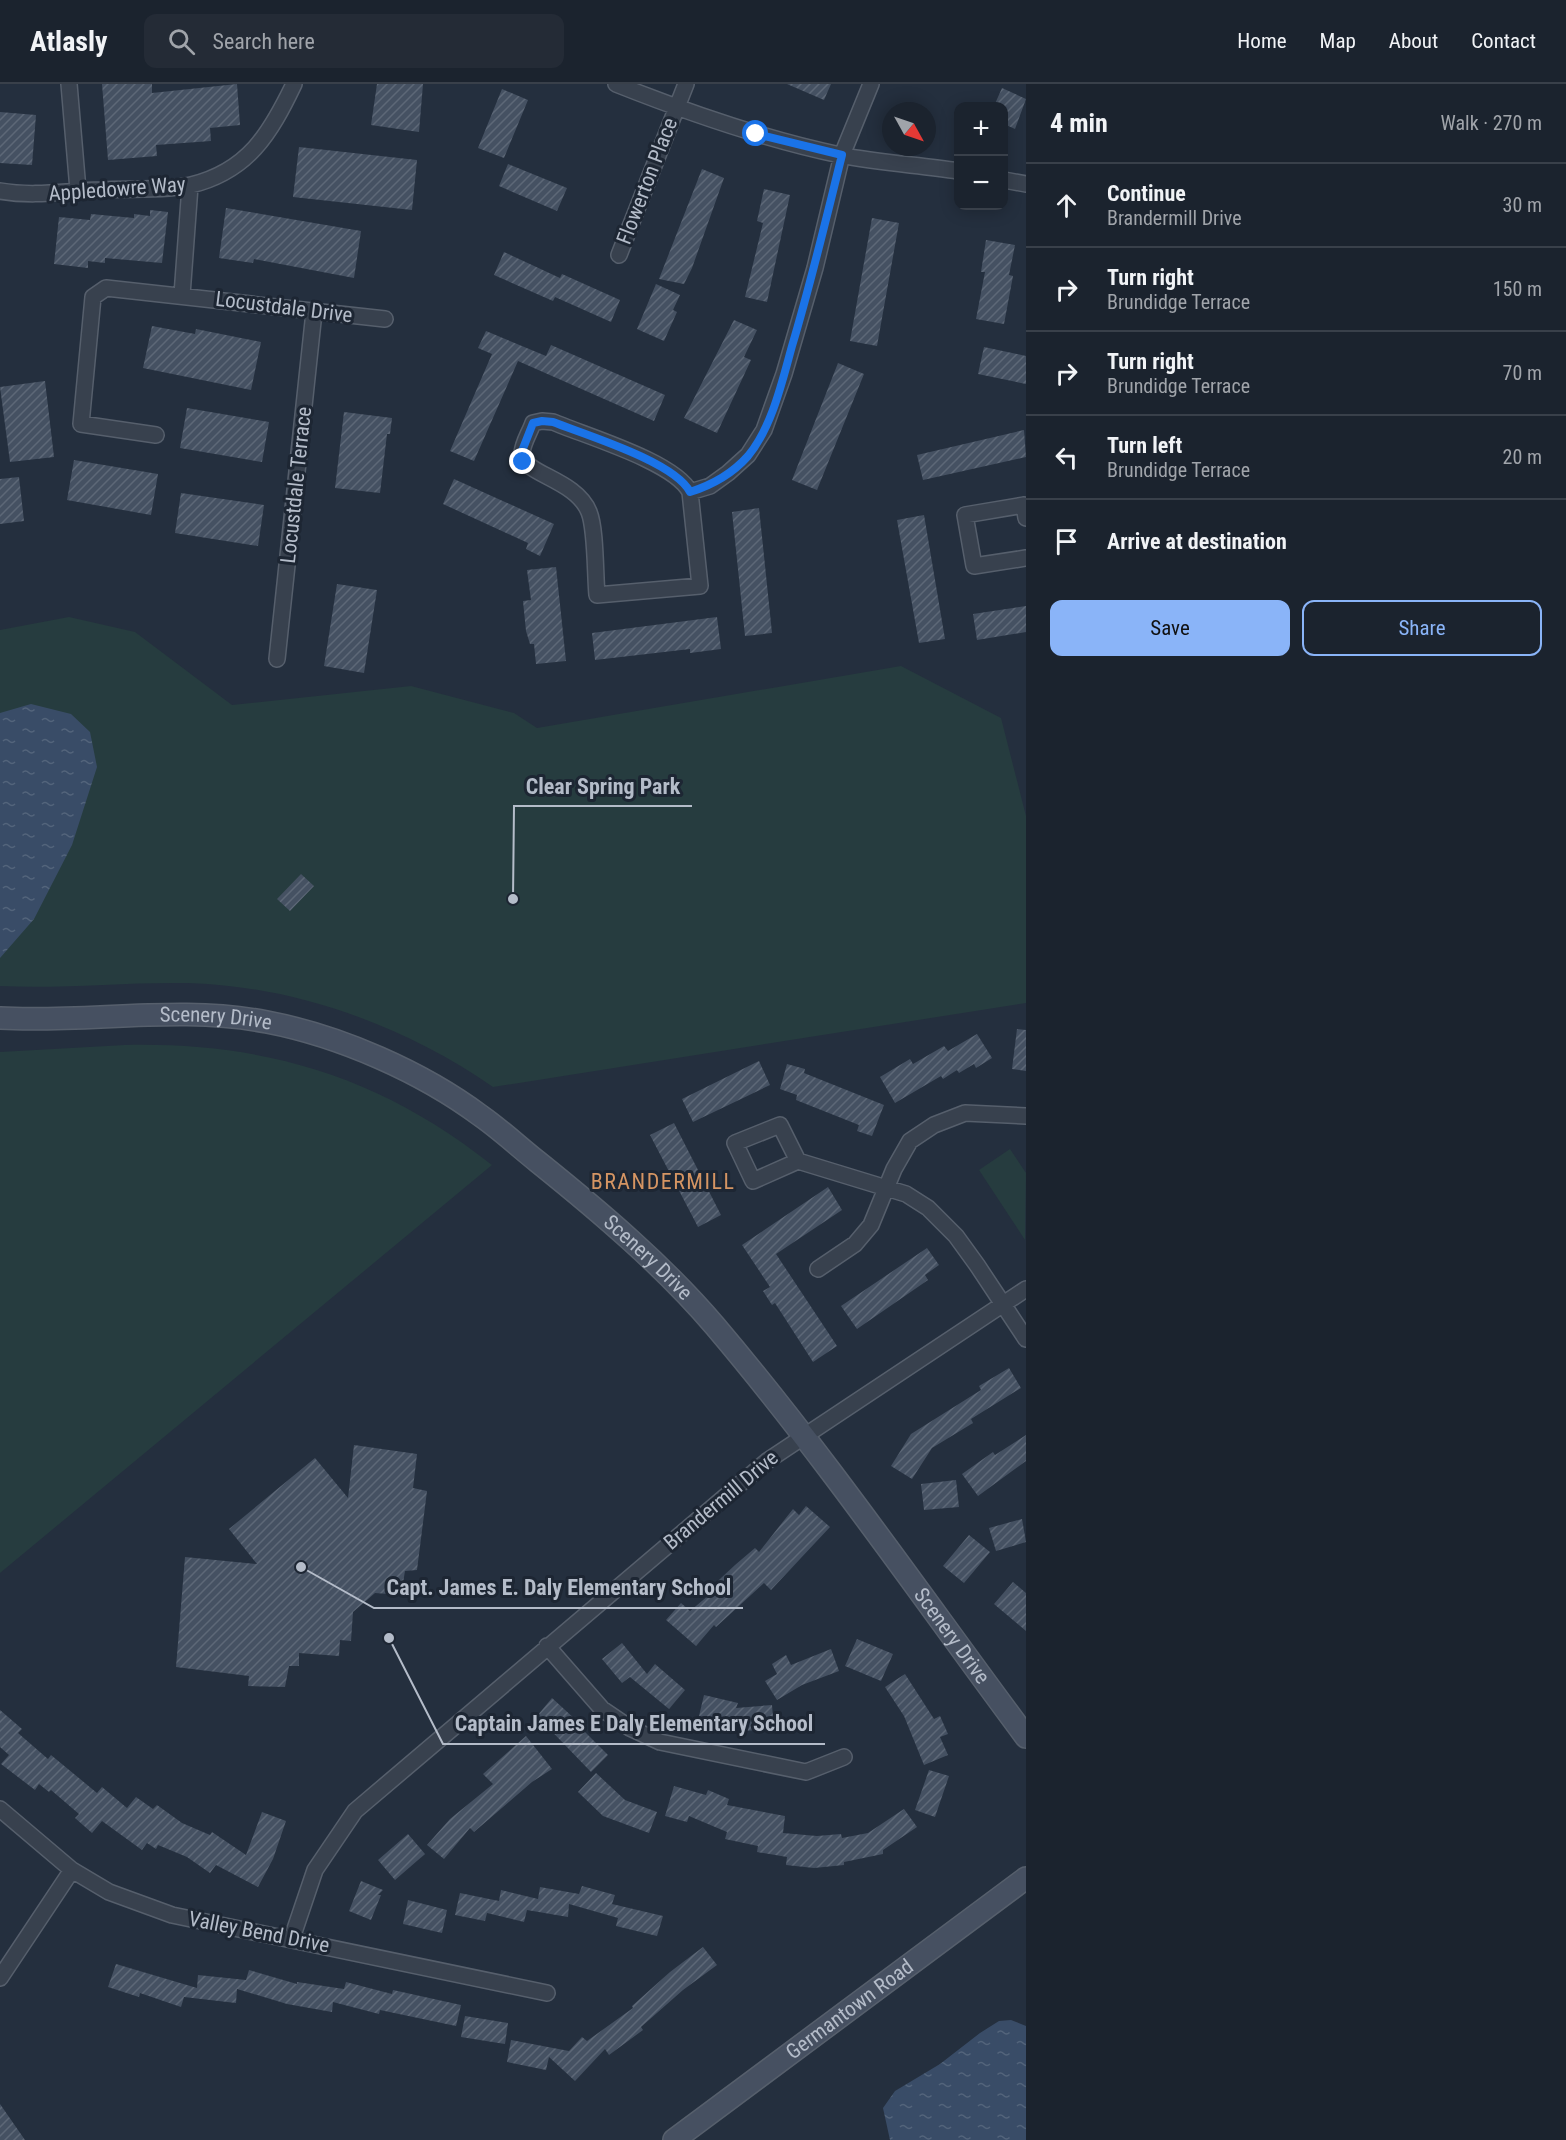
<!DOCTYPE html>
<meta charset="utf-8">
<style>
:root{--surface:#1b232e;--page:#242b36;--text:#f1f3f6;--muted:#a0a4aa;--line:#39404a;--accent:#8ab4f8}
body{margin:0;font-family:"Roboto Condensed",sans-serif;background:var(--page);color:var(--text)}
.controls{position:absolute;right:18px;top:18px;display:grid;overflow:hidden;border-radius:12px;box-shadow:0 3px 15px #0003}
.controls button{width:54px;height:54px;display:grid;place-items:center;padding:0;border:0;border-bottom:2px solid var(--line);background:var(--surface);color:var(--text);font:30px sans-serif}
.compass{position:absolute;left:882px;top:18px;width:54px;height:54px;border-radius:50%;background:var(--surface);box-shadow:0 3px 15px #0003;rotate:130deg}
.stop{position:absolute;width:18px;height:18px;margin:-14px;border:4px solid #1a73e8;border-radius:50%;background:#fff}
.stop.end{background:#1a73e8;border-color:#fff;box-shadow:0 2px 6px #0008}
.list{margin:0;padding:0;list-style:none}
h2{display:flex;justify-content:space-between;align-items:center;height:78px;margin:0;padding:0 24px;font-size:26px}
h2 small{font-size:20px;font-weight:400;color:var(--muted)}
.list li{display:grid;grid-template-columns:39px 1fr auto;gap:18px;align-items:center;box-sizing:border-box;height:84px;padding:0 24px;border-top:2px solid var(--line)}
.list b{display:block;font-size:22px;white-space:nowrap}
.list p{margin:0;font-size:20px;white-space:nowrap;color:var(--muted)}
.list em{font-size:20px;font-style:normal;color:var(--muted)}
.actions{display:flex;gap:12px;padding:18px 24px}
.actions a{flex:1;padding:14px 0;border:2px solid var(--accent);border-radius:12px;text-align:center;font-size:21px;color:var(--accent)}
.actions .main{background:var(--accent);color:#111}
.icon{flex:none;width:33px;height:33px;fill:none;stroke:currentColor;stroke-width:2;stroke-linecap:round;stroke-linejoin:round}
.map{position:relative;flex:none;width:1026px;height:2056px;overflow:hidden}
header{display:flex;align-items:center;gap:36px;box-sizing:border-box;height:84px;padding:0 30px;background:var(--surface);border-bottom:2px solid var(--line)}
header strong{font-size:28px}
nav{display:flex;gap:33px;margin-inline-start:auto;font-size:21px}
.search{width:420px;height:54px;background:var(--page);display:flex;align-items:center;gap:15px;box-sizing:border-box;padding:0 21px;border-radius:12px;color:var(--muted);font-size:22px}
main{display:flex}
aside{flex:1;background:var(--surface)}
.map>svg:first-child{display:block}
</style>
<header>
<strong>Atlasly</strong>
<div class="search"><svg class="icon" aria-label="search" viewBox="0 0 24 24"><circle cx="10" cy="10" r="6"/><path d="M15 15l6 6"/></svg>Search here</div>
<nav><a>Home</a><a>Map</a><a>About</a><a>Contact</a></nav>
</header>
<main>
<div class="map">
<svg width="1026" height="2056" viewBox="0 0 1026 2056">
<defs>
<pattern id="water-ripples" width="26" height="14" patternUnits="userSpaceOnUse" patternTransform="scale(1.5)"><rect width="26" height="14" fill="#394c67"/><path d="M2 4q2-2 4 0t4 0M15 11q2-2 4 0t4 0" fill="none" stroke="#53647b"/></pattern>
<pattern id="building-hatch" width="6" height="6" patternUnits="userSpaceOnUse" patternTransform="scale(1.5)"><rect width="6" height="6" fill="#455162"/><path d="M-1 1l2-2M0 6l6-6M5 7l2-2" fill="none" stroke="#5d6877"/></pattern>
</defs>
<rect width="100%" height="100%" fill="#242f3e"/>
<path fill="#263c3f" d="M69,533L135,548L232,621L411,602L514,629L537,644L901,582L1001,634L1026,732V919L493,1003C404,941 295,902 187,899C124,898 62,905 0,902V546Z
M125,961C266,958 381,993 492,1081L0,1489V968Z
M1010,1065L1026,1089L1025,1156L979,1086Z"/>
<path fill="url(#water-ripples)" d="M31,620L71,630L90,648L97,683L72,761L34,835L0,874V629Z
M1011,1936L1026,1942V2056H890L883,2024L895,2007L940,1980L980,1949L999,1937Z"/>
<path fill="url(#building-hatch)" d="M102,0H152V9L237,0L240,41L210,44L211,57L156,61L157,72L108,76Z
M377,0H423L419,48L371,41Z
M787,0H831L824,16Z
M1002,4L1026,15L1015,45L1004,40V22H994Z
M502,5L528,16L504,74L478,64Z
M0,28L36,31L32,81L0,79Z
M299,63L417,76L412,126L293,113Z
M508,80L567,104L557,127L499,102Z
M702,85L724,94L692,184L684,200L659,195Z
M764,105L790,111L767,218L745,213L763,139L757,137Z
M226,124L361,147L354,194L254,175L253,179L219,174Z
M150,126L168,128L162,179L105,174V179L88,177V184L54,180L59,133L90,136L91,130L134,134V130L150,132Z
M872,134L899,139L877,262L850,257Z
M986,156L1015,161L1009,191L1013,192L1004,240L976,235L985,188H981Z
M504,168L560,194L562,190L620,216L611,238L555,213L553,217L494,191Z
M656,200L680,211L673,226L677,228L664,257L637,245Z
M734,236L757,246L744,273L751,276L717,349L684,334Z
M152,242L195,250L196,245L261,258L251,306L143,284Z
M486,247L546,272L551,261L665,311L654,337L518,277L474,377L450,367L492,270L478,264Z
M984,263L1026,272V300L978,290Z
M838,279L864,290L817,406L792,396Z
M45,297L54,373L10,378L0,303Z
M187,324L269,338L262,378L180,364Z
M344,328L392,334L390,350H387L380,409L335,404Z
M1024,346L1026,373L923,396L917,371Z
M74,376L158,390L151,431L67,416Z
M19,393L24,437L0,440V395Z
M454,395L554,440L540,472L526,465L528,459L443,420Z
M181,409L264,421L258,462L175,449Z
M759,424L772,549L745,552L732,428Z
M924,431L945,555L919,559L897,436Z
M556,483L566,577L536,580L534,560H530L526,547L523,517L531,516L527,486Z
M337,500L377,506L364,589L324,582Z
M1026,522V548L977,556L973,530Z
M717,533L721,565L690,569V565L595,576L592,549Z
M301,790L314,802L290,827L277,815Z
M1017,945L1026,946V987L1012,985Z
M977,950L992,974L976,984L974,980L959,989L957,986L943,995L941,992L895,1019L880,993L910,975L913,980L944,962L948,967Z
M759,977L770,1001L693,1038L682,1015Z
M787,980L805,985L804,989L884,1021L872,1052L857,1047L859,1041L796,1016L797,1011L780,1005Z
M674,1039L721,1131L698,1143L650,1051Z
M828,1103L842,1126L776,1170L837,1262L813,1278L775,1219L772,1221L763,1207L770,1203L742,1161Z
M927,1164L939,1181L925,1191L928,1196L857,1245L841,1222Z
M1009,1284L1021,1304L971,1335L973,1339L932,1364L912,1395L891,1382L911,1350L981,1306L979,1302Z
M1026,1351V1377L978,1412L962,1390L993,1368L995,1371Z
M354,1361L417,1370L413,1404L427,1407L417,1486L405,1487L401,1511L375,1509L353,1528L351,1557L340,1556L339,1572L299,1569V1582H289L285,1603L248,1602L249,1592L176,1583L185,1473L257,1480L229,1445L315,1374L348,1414Z
M956,1396L959,1423L924,1426L921,1400Z
M806,1422L830,1443L771,1506L764,1499L716,1543L714,1541L696,1562L666,1536L681,1519L690,1527L721,1501L718,1497L735,1481L755,1464L759,1468L793,1425L799,1431Z
M1022,1435L1026,1458L996,1467L989,1444Z
M969,1451L990,1468L964,1499L943,1482Z
M1013,1498L1026,1509V1547L994,1520Z
M857,1555L893,1570L881,1597L845,1582Z
M622,1559L647,1590L655,1580L685,1606L669,1625L630,1593L622,1599L602,1575Z
M831,1565L839,1587L802,1601L777,1616L765,1597L777,1590L772,1580L786,1571L791,1581Z
M905,1590L934,1635L940,1632L948,1650L940,1653L948,1671L924,1681L904,1632L885,1603Z
M704,1611L738,1619L736,1624L772,1621L774,1645L743,1647V1642L699,1632Z
M552,1614L576,1636L575,1638L608,1671L591,1688L537,1632Z
M0,1626L22,1645L18,1649L48,1675L51,1671L97,1709L102,1703L127,1724L136,1713L153,1725L157,1721L182,1739L210,1751L212,1748L246,1771L262,1728L286,1737L273,1775L258,1803L216,1781L210,1789L187,1773L158,1761L156,1765L147,1759L142,1766L102,1737L92,1749L75,1734L79,1730L51,1706L49,1708L39,1700L35,1706L1,1680L9,1671L0,1663Z
M526,1652L552,1685L532,1698L474,1748L470,1744L444,1775L427,1761L450,1735L493,1700L483,1690Z
M929,1686L949,1692L935,1733L915,1726Z
M596,1689L625,1716L657,1728L649,1749L603,1732L578,1708Z
M674,1702L706,1711L708,1706L729,1715L727,1721L785,1732L783,1749L817,1752L841,1750L842,1754L868,1749L904,1725L917,1743L883,1766V1770L844,1778V1781L814,1784L786,1781L787,1773L757,1768L758,1762L725,1755L727,1748L689,1732L687,1738L665,1732Z
M408,1750L425,1770L395,1796L378,1776Z
M361,1797L383,1806L378,1811H381L371,1836L349,1827Z
M582,1802L615,1811L612,1820L663,1832L657,1852L616,1842L618,1834L569,1820L568,1833L527,1826L524,1838L487,1829L485,1837L455,1831L460,1809L499,1817L501,1806L538,1815L540,1803L579,1810Z
M408,1816L447,1826L442,1849L403,1840Z
M703,1863L717,1881L683,1906L641,1943L643,1946L609,1971L605,1965L575,1997L549,1973L546,1986L507,1978L511,1956L569,1967L582,1953L587,1957L633,1924L632,1922L670,1888Z
M116,1880L197,1904L198,1891L246,1896L249,1886L297,1900V1898L344,1905L346,1898L392,1910L393,1906L461,1921L456,1942L380,1926L379,1930L333,1918L332,1928L287,1920L237,1905L236,1919L184,1913L181,1923L140,1909L139,1913L108,1903Z
M465,1932L508,1939L505,1960L461,1953Z
M0,2020L25,2056H0Z"/>
<g fill="none" stroke-linecap="round" stroke-linejoin="round">
<defs>
<path id="street" d="M69,0L78,106
M616,0C689,29 763,55 840,71C879,79 919,81 958,87
M1004,96L1026,100
M0,107C34,113 66,107 100,106C126,104 167,107 191,101C248,87 270,50 294,0
M619,171L686,0
M182,211L190,102
M542,337L553,338C586,352 675,378 690,408L700,502L597,511C595,490 596,445 589,428C576,395 522,390 522,370C522,360 530,348 533,339Z
M156,351L81,340L93,213L106,204L385,235
M690,408L710,402L728,389L748,371L764,346L784,290L815,184L842,71L871,0
M1026,434L1024,421L965,431L974,482L1026,474
M277,575L314,228
M798,1077L780,1041L735,1059L753,1097L798,1077L906,1110L928,1124L956,1152L977,1181L1026,1255
M818,1185L855,1160L871,1141L894,1085L910,1057L934,1041L965,1029L1026,1032
M547,1562L602,1625L630,1644L660,1658L806,1688L844,1673
M0,1725L72,1786L109,1808L172,1831L547,1909
M292,1854L315,1786L355,1727L767,1377L1026,1205
M0,1894L72,1786"/>
<g id="secondary">
<path id="s1" d="M0,934C88,939 180,921 267,938C340,952 422,988 481,1032C501,1046 519,1063 538,1078C599,1127 664,1182 715,1242C826,1373 924,1516 1026,1653"/>
<path id="s2" d="M674,2056L1026,1794"/>
</g>
</defs>
<use href="#street" stroke="#565f6c" stroke-width="18"/>
<use href="#secondary" stroke="#565f6c" stroke-width="24"/>
<use href="#street" stroke="#38414e" stroke-width="15"/>
<use href="#secondary" stroke="#465061" stroke-width="21"/>
</g>
<g fill="none" stroke-linecap="round" stroke-linejoin="round">
<path stroke="#1a73e8" stroke-width="8" d="M523,378L522,367L533,339L542,337L553,338C586,351 675,378 690,408C712,401 733,389 748,372C772,343 782,298 792,262C811,199 826,135 842,71L756,50"/>
</g>
<g text-anchor="middle" dominant-baseline="central" stroke-width="6" stroke-linejoin="round" paint-order="stroke">
<g font-size="21" fill="#b4bcc9" stroke="#1d2633">
<text transform="translate(647 97) rotate(-69)">Flowerton Place</text>
<text transform="translate(117 105) rotate(-4)">Appledowre Way</text>
<text transform="translate(284 223) rotate(7)">Locustdale Drive</text>
<text transform="translate(296 401) rotate(-84)">Locustdale Terrace</text>
<text stroke="none"><textPath href="#s1" startOffset="216">Scenery Drive</textPath></text>
<text stroke="none"><textPath href="#s1" startOffset="722">Scenery Drive</textPath></text>
<text transform="translate(721 1416) rotate(-40)">Brandermill Drive</text>
<text stroke="none"><textPath href="#s1" startOffset="1208">Scenery Drive</textPath></text>
<text transform="translate(259 1848) rotate(11)">Valley Bend Drive</text>
<text stroke="none"><textPath href="#s2" startOffset="219">Germantown Road</textPath></text>
</g>
<g font-size="22" letter-spacing="1.5" fill="#d59563" stroke="#1d2633">
<text x="663" y="1097">BRANDERMILL</text>
</g>
</g>
<path fill="none" stroke="#b4bcc9" stroke-width="2" d="M513 815L514 722H692M301 1483L374 1524H743M389 1554L443 1660H825"/>
<g fill="#b4bcc9" stroke="#1d2633" stroke-width="2">
<circle cx="513" cy="815" r="6"/>
<circle cx="301" cy="1483" r="6"/>
<circle cx="389" cy="1554" r="6"/>
</g>
<g font-size="22" text-anchor="middle" font-weight="bold" fill="#b4bcc9" stroke="#1d2633" stroke-width="6" stroke-linejoin="round" paint-order="stroke">
<text x="603" y="710">Clear Spring Park</text>
<text x="559" y="1511">Capt. James E. Daly Elementary School</text>
<text x="634" y="1647">Captain James E Daly Elementary School</text>
</g>
</svg>
<div class="controls">
<button>+</button>
<button>−</button>
</div>
<svg class="compass" viewBox="-18 -18 36 36"><path d="M0-13l5 13h-10z" fill="#e53935"/><path d="M0 13l5-13h-10z" fill="#a0a4aa"/></svg>
<div class="stop" style="left:756px;top:50px"></div>
<div class="stop end" style="left:523px;top:378px"></div>
</div>
<aside>
<h2>4 min<small>Walk · 270 m</small></h2>
<ul class="list">
<li><svg class="icon" aria-label="ahead" viewBox="0 0 24 24"><path d="M12 20V5M6 11l6-6 6 6"/></svg><div><b>Continue</b><p>Brandermill Drive</p></div><em>30 m</em></li>
<li><svg class="icon" aria-label="right" viewBox="0 0 24 24"><path d="M7 20v-9h11M14 6l5 5-5 5"/></svg><div><b>Turn right</b><p>Brundidge Terrace</p></div><em>150 m</em></li>
<li><svg class="icon" aria-label="right" viewBox="0 0 24 24"><path d="M7 20v-9h11M14 6l5 5-5 5"/></svg><div><b>Turn right</b><p>Brundidge Terrace</p></div><em>70 m</em></li>
<li><svg class="icon" aria-label="left" viewBox="0 0 24 24"><path d="M17 20v-9H6M10 6l-5 5 5 5"/></svg><div><b>Turn left</b><p>Brundidge Terrace</p></div><em>20 m</em></li>
<li><svg class="icon" aria-label="arrive" viewBox="0 0 24 24"><path d="M6 21V4h12l-3 4 3 4H6"/></svg><div><b>Arrive at destination</b></div></li>
</ul>
<div class="actions"><a class="main">Save</a><a>Share</a></div>
</aside>
</main>
